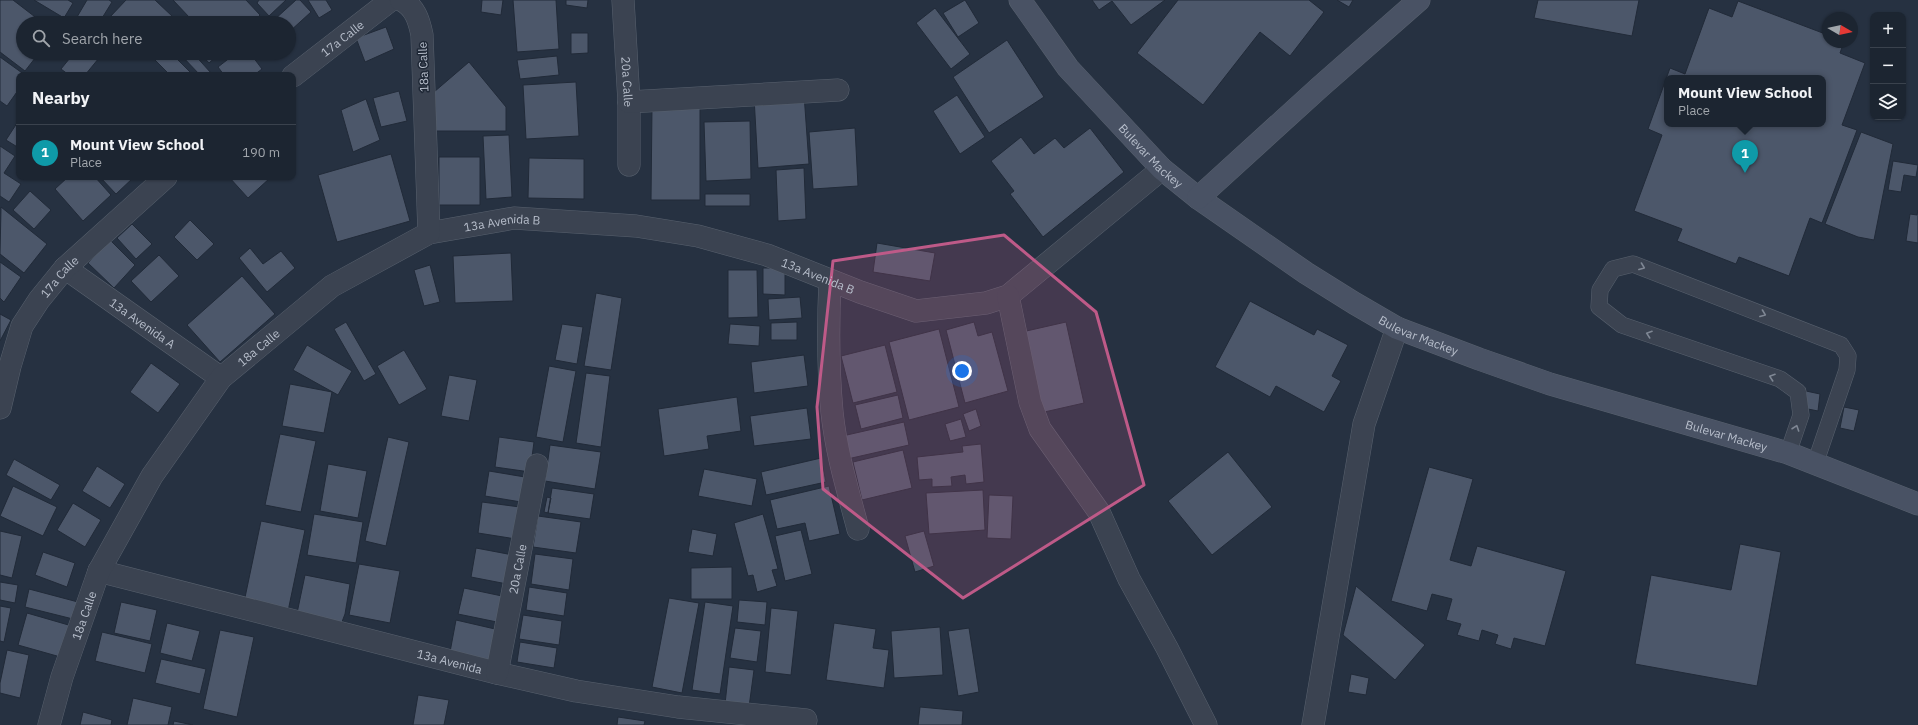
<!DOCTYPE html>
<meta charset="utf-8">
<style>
:root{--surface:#1c2531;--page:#29313d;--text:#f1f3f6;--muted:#a0a5ab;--line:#3a424d;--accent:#90b3f8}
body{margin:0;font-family:"IBM Plex Sans",sans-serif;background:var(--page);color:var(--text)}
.controls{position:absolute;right:12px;top:12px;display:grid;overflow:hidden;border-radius:8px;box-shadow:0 1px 3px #0004}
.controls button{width:36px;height:36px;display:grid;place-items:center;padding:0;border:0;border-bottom:1px solid var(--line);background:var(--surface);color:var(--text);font:20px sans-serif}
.compass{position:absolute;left:1822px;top:12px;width:36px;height:36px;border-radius:50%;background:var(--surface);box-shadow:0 1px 3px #0004;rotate:99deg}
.you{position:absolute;left:962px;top:371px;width:14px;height:14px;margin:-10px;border:3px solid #fff;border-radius:50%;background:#1a73e8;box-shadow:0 0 0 6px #1a73e833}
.badge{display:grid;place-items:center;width:26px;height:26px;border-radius:50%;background:var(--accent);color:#fff;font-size:13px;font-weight:700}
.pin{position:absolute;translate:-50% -33px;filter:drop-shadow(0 1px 2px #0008)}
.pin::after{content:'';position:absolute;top:21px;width:14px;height:12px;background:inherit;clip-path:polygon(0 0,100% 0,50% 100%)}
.popup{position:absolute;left:1664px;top:75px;width:162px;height:52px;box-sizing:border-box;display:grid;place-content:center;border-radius:8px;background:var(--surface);filter:drop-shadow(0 1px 3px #0005);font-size:13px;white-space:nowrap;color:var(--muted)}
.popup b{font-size:15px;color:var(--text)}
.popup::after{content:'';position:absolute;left:50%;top:100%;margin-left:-8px;border:8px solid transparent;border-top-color:var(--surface)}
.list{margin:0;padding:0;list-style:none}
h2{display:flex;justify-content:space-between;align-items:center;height:52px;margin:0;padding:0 16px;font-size:17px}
h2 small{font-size:13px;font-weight:400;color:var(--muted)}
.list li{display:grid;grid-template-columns:26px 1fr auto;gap:12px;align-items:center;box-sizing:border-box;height:56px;padding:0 16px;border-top:1px solid var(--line)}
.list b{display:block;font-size:15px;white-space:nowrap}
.list p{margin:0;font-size:13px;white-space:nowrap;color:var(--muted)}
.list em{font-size:13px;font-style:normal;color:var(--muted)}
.icon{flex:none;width:22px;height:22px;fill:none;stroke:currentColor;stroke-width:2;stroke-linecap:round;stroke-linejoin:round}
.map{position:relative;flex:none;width:1918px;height:725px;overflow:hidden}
.search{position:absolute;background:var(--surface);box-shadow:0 1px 3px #0004;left:16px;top:16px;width:280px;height:44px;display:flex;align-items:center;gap:10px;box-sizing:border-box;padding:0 14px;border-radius:22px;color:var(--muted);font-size:15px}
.panel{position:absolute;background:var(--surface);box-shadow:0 1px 3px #0004;left:16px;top:72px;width:280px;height:108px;border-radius:8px}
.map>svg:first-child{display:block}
</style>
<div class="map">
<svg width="1918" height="725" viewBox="0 0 1918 725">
<rect width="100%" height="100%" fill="#263141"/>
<path fill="#4c576a" stroke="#212a38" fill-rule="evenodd" d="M0,0H13L43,23H23V53H39L25,71L0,52Z
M34,0H68L73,3L64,18Z
M87,0H109L112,2L99,23H86L77,17Z
M126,0H155L173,17L168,23H116L110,17Z
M173,0H246L260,15L252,23H183L189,17Z
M259,0H286L269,16L257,3Z
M296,0H300L311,12L289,32V23H277L274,20Z
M308,0H326L332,10L319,18Z
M482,0H503L501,15L481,12Z
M513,0H556L559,49L517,52Z
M566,0H588L587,8L566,5Z
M965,0L979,23L958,37L943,13Z
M1092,0H1165L1131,25L1112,1L1099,10Z
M1178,0H1309L1324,12L1290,56L1260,32L1203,105L1137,53Z
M1337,0H1353L1349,7Z
M1538,0H1639L1632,36L1534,18Z
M1738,1L1828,35V42H1844L1840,53L1865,63L1842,125L1857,130L1822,223L1810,218L1789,276L1739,257L1736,264L1677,241L1682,229L1634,211L1662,135L1648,129L1670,68L1685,74L1709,8L1732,17ZM1667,78H1823V124H1667Z
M935,8L970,54L951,69L916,23Z
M386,27L394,49L365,62L356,38Z
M571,33H588V53L571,54Z
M1007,40L1044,97L989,133L953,77Z
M74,53H93L99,58L85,75H69L61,69Z
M152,53H171L193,75H170L150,55Z
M183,53H193L211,73L209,75H200L180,54Z
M200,53H220L209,63Z
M236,53H250L262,69L254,75H224L218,67Z
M557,56L559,75L520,79L517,60Z
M0,57L25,75H19V89L7,106L0,101Z
M469,62L506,107V131H434V92Z
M576,82L579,136L526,139L523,85Z
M399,91L407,121L381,127L373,98Z
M804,94L809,164L758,168L754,97Z
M957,95L985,137L960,154L933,111Z
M366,99L380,140L353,152L341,110Z
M652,107H700V200H651Z
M19,120V148L6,140Z
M750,121L751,179L706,181L704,122Z
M855,128L858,186L813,189L809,132Z
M1090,128L1124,172L1043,237L1010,194L1014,191L991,161L1021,137L1034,154L1055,138L1064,148Z
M1861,132L1893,144L1874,240L1858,237L1825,224Z
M509,135L512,197L486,199L483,136Z
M0,146L15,156L4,173L21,184L9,202L0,196Z
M391,154L410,221L337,242L318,175Z
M439,157H480V205H439Z
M529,158L584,159V199L528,198Z
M1893,161L1918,165L1916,177L1904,175L1901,192L1888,190Z
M804,168L806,219L778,221L776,170Z
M68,177H95L111,195L83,221L55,189Z
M100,177H134L116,194Z
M229,177H269L270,178L248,198Z
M30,191L51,210L34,229L13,210Z
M705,194H750V206H705Z
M1,207L47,244L24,273L0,254Z
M1918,210V243L1906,241L1910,214L1917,215Z
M190,220L214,244L197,260L174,237Z
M132,224L152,244L136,259L117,238Z
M110,240L135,265L114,288L88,263Z
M877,243L935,253L930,281L873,272Z
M250,248L263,264L281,251L295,268L267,292L239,258Z
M511,253L513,301L455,303L453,256Z
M159,255L179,276L151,302L131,281Z
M0,262L21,277L4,302L0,298Z
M430,265L440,302L424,306L414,270Z
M763,268H785V295L763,294Z
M728,270H757L758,317L728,318Z
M242,276L275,314L220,362L187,325Z
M596,293L622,298L611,370L584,366Z
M800,297L802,318L769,320L768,299Z
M1250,301L1314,335L1317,329L1348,345L1332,376L1341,381L1324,412L1276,386L1270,397L1215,367Z
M0,314L11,320L0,341Z
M346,322L376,374L364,381L334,329Z
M797,322V340H771V323Z
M974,322L978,336L992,332L1008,391L965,403L946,330Z
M1066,322L1084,403L1040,413L1022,332Z
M562,324L583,327L577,364L555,360Z
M730,324L760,326L759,346L728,344Z
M939,329L959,407L909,420L889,342Z
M307,345L352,371L338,395L293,370Z
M885,345L897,392L853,403L841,356Z
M404,350L427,389L399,405L377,366Z
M804,355L808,386L754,393L751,362Z
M151,363L180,384L158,413L130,392Z
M549,366L576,371L563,442L536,437Z
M586,373L610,376L601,447L576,443Z
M449,375L477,380L469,421L441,416Z
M290,384L332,392L324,433L282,426Z
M1806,391L1820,394L1818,411L1803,408Z
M898,395L903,418L861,429L855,405Z
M737,397L741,431L707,436L709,449L664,456L658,409Z
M1844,407L1859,410L1854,431L1840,428Z
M807,408L811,439L754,446L750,416Z
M976,409L981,426L969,431L963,414Z
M961,419L966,437L950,441L945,424Z
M904,422L909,445L843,460L838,437Z
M280,434L316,441L301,512L265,505Z
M388,437L409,442L386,546L365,541Z
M499,437L534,442L530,472L495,467Z
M981,444L984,482L966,484L965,475L951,477L952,486L932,487V479L919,480L917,457L963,452L962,446Z
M550,445L601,452L595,489L545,481Z
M903,450L912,488L862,500L853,462Z
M1228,452L1272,507L1212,555L1168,501Z
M821,458L826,482L766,495L761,472Z
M14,459L60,485L51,500L6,475Z
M328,464L367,471L358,518L320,511Z
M97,466L125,484L110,508L82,491Z
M1429,467L1473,479L1450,560L1471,566L1477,546L1566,571L1545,646L1514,638L1511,649L1495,644L1498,635L1482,630L1479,641L1457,635L1461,624L1446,620L1452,599L1432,594L1427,611L1391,601Z
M704,469L757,479L752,506L698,496Z
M489,471L525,477L521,502L485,496Z
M13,486L57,507L43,536L0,516Z
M829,486L840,534L809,541L805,523L777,529L770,500Z
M552,488L594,494L590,519L548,513Z
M983,490L985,530L929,534L926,493Z
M989,495L1013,496L1011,539L987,538Z
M547,497L551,498L548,513L544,512Z
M482,502L520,507L516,539L478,533Z
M73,503L101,520L85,547L57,530Z
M314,514L363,522L356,563L307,555Z
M763,514L778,569L772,570L777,586L757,592L753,575L748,576L734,523Z
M538,516L581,522L576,553L533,547Z
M261,521L305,530L287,616L243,607Z
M692,529L717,534L713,556L688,552Z
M801,530L812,574L785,581L775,536Z
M0,531L22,536L12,578L0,575Z
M924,531L934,566L915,572L905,536Z
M1740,544L1781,552L1757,686L1635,664L1651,575L1731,590Z
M476,548L513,555L507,584L471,577Z
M43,552L75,563L67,587L35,575Z
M535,554L573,559L569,590L531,584Z
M359,564L400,571L390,623L349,615Z
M732,567V599H691V568Z
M305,575L350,584L345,614L340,627L296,618Z
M0,582L18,585L15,603L0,600Z
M1356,586L1425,645L1395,680L1343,635Z
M529,587L567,593L564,616L526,610Z
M464,588L502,596L497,622L458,614Z
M29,589L78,602L73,619L25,607Z
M669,598L699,603L682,693L652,687Z
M739,600L767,602L765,625L737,622Z
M121,602L157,610L150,641L114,633Z
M705,602L733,606L720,694L692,690Z
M0,606L11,608L4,642L0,641Z
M771,608L798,611L791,675L765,672Z
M27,613L72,626L64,658L18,645Z
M523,615L562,621L559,645L519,639Z
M456,620L495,629L489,660L450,652Z
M167,623L200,631L192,661L160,653Z
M834,623L876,629L873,648L889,650L884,688L826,680Z
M940,627L943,675L894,678L891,631Z
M735,628L761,631L757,662L730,658Z
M969,628L979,692L958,696L948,631Z
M220,630L254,637L237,717L203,709Z
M102,632L152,644L145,673L95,661Z
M520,642L557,648L554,668L517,662Z
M7,650L29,655L20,698L0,693V683Z
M161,659L206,669L200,694L155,683Z
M729,667L754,670L749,707L725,704Z
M1351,674L1369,678L1366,695L1348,692Z
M418,695L449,700L444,725H413Z
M133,698L172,707L168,725H127Z
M920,707L963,711L962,725H918Z
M83,712L112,720L111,725H80Z
M618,717L645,721L644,725H617Z
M174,721L193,725H173Z"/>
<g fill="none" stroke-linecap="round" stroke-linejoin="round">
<defs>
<path id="lane" d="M1788,453L1801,415L1798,392L1780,379L1622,325L1599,307L1600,290L1613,269L1633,264L1841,345L1848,356L1847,370L1815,464"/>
<g id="street">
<path id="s1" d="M623,0L629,102V165"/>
<path id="s2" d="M293,76L391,0"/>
<path d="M629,102L838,90"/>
<path id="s3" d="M429,233L514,218L636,226L698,236L767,255L860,292L916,311L986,303L1008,296L1162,169"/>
<path id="s4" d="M65,268L221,378"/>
<path d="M830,281C828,324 828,369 832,412C836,452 848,491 858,529"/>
<path d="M1008,296L1030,402L1040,429L1099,512L1129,579L1167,648L1206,725"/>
<path id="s5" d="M0,408L10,366L22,326L39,300L65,268L166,177"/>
<path id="s6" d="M99,571L497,673L576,691L678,707L806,720"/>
<path id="s7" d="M497,673L537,465"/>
<path id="s8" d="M49,725L62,677L99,571L152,476L221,378L332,286L429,233L422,35C419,20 415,7 401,0"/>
<path d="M1313,725L1364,424L1397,328"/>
</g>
<g id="secondary">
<path id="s9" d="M1020,0L1068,68L1162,169L1198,198L1306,273L1354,303L1397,328L1479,359L1550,384L1788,453L1918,504"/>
<path d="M1198,198L1320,87L1419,0"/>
</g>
</defs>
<use href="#lane" stroke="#58616e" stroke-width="17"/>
<use href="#street" stroke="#58616e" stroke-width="23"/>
<use href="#secondary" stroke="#58616e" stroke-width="23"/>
<use href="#lane" stroke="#3b4351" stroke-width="16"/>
<use href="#street" stroke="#3b4351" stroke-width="22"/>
<use href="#secondary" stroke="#495264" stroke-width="22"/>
</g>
<defs><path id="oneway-chevron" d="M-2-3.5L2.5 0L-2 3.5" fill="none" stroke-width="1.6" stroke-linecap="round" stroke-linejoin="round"/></defs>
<g stroke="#7f8794">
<use href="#oneway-chevron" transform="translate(1642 267) rotate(21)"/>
<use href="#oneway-chevron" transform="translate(1763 314) rotate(21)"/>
<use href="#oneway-chevron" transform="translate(1649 334) rotate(-161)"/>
<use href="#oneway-chevron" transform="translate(1772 377) rotate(-161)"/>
<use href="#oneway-chevron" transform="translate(1796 428) rotate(-71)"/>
</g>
<path fill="#be5a88" fill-opacity="0.2" stroke="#be5a88" stroke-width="3" stroke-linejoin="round" d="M1004,235L1096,312L1144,485L963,598L823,489L817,407L833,261Z"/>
<g text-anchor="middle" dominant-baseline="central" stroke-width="3" stroke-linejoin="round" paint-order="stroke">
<g font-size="12" fill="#b7becb" stroke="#1f2836">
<text stroke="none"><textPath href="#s2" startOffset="62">17a Calle</textPath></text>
<text transform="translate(423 67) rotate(-92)">18a Calle</text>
<text stroke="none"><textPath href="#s1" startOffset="82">20a Calle</textPath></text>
<text stroke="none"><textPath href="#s9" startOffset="204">Bulevar Mackey</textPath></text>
<text stroke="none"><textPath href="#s3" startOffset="74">13a Avenida B</textPath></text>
<text stroke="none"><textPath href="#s3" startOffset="398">13a Avenida B</textPath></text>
<text stroke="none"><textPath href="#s5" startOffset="147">17a Calle</textPath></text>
<text stroke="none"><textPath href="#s4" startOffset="95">13a Avenida A</textPath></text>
<text stroke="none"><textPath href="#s9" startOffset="528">Bulevar Mackey</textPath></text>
<text stroke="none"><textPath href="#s8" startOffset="439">18a Calle</textPath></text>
<text stroke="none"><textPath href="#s9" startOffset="852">Bulevar Mackey</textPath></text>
<text stroke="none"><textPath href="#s7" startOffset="106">20a Calle</textPath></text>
<text stroke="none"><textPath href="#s8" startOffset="115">18a Calle</textPath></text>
<text stroke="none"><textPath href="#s6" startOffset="362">13a Avenida</textPath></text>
</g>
</g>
</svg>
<div class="controls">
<button>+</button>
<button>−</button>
<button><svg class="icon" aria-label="layers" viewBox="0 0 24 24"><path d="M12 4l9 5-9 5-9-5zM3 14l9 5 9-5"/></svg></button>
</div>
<svg class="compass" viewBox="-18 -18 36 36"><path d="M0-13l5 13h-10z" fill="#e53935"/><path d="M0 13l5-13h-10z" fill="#a0a5ab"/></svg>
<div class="you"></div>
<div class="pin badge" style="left:1745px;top:173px;background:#0f9aa8">1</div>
<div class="popup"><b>Mount View School</b>Place</div>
<div class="search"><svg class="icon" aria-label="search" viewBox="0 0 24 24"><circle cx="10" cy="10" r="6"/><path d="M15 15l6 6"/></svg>Search here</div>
<section class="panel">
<h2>Nearby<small></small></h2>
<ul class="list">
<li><span class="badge" style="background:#0f9aa8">1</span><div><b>Mount View School</b><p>Place</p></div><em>190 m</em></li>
</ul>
</section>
</div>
